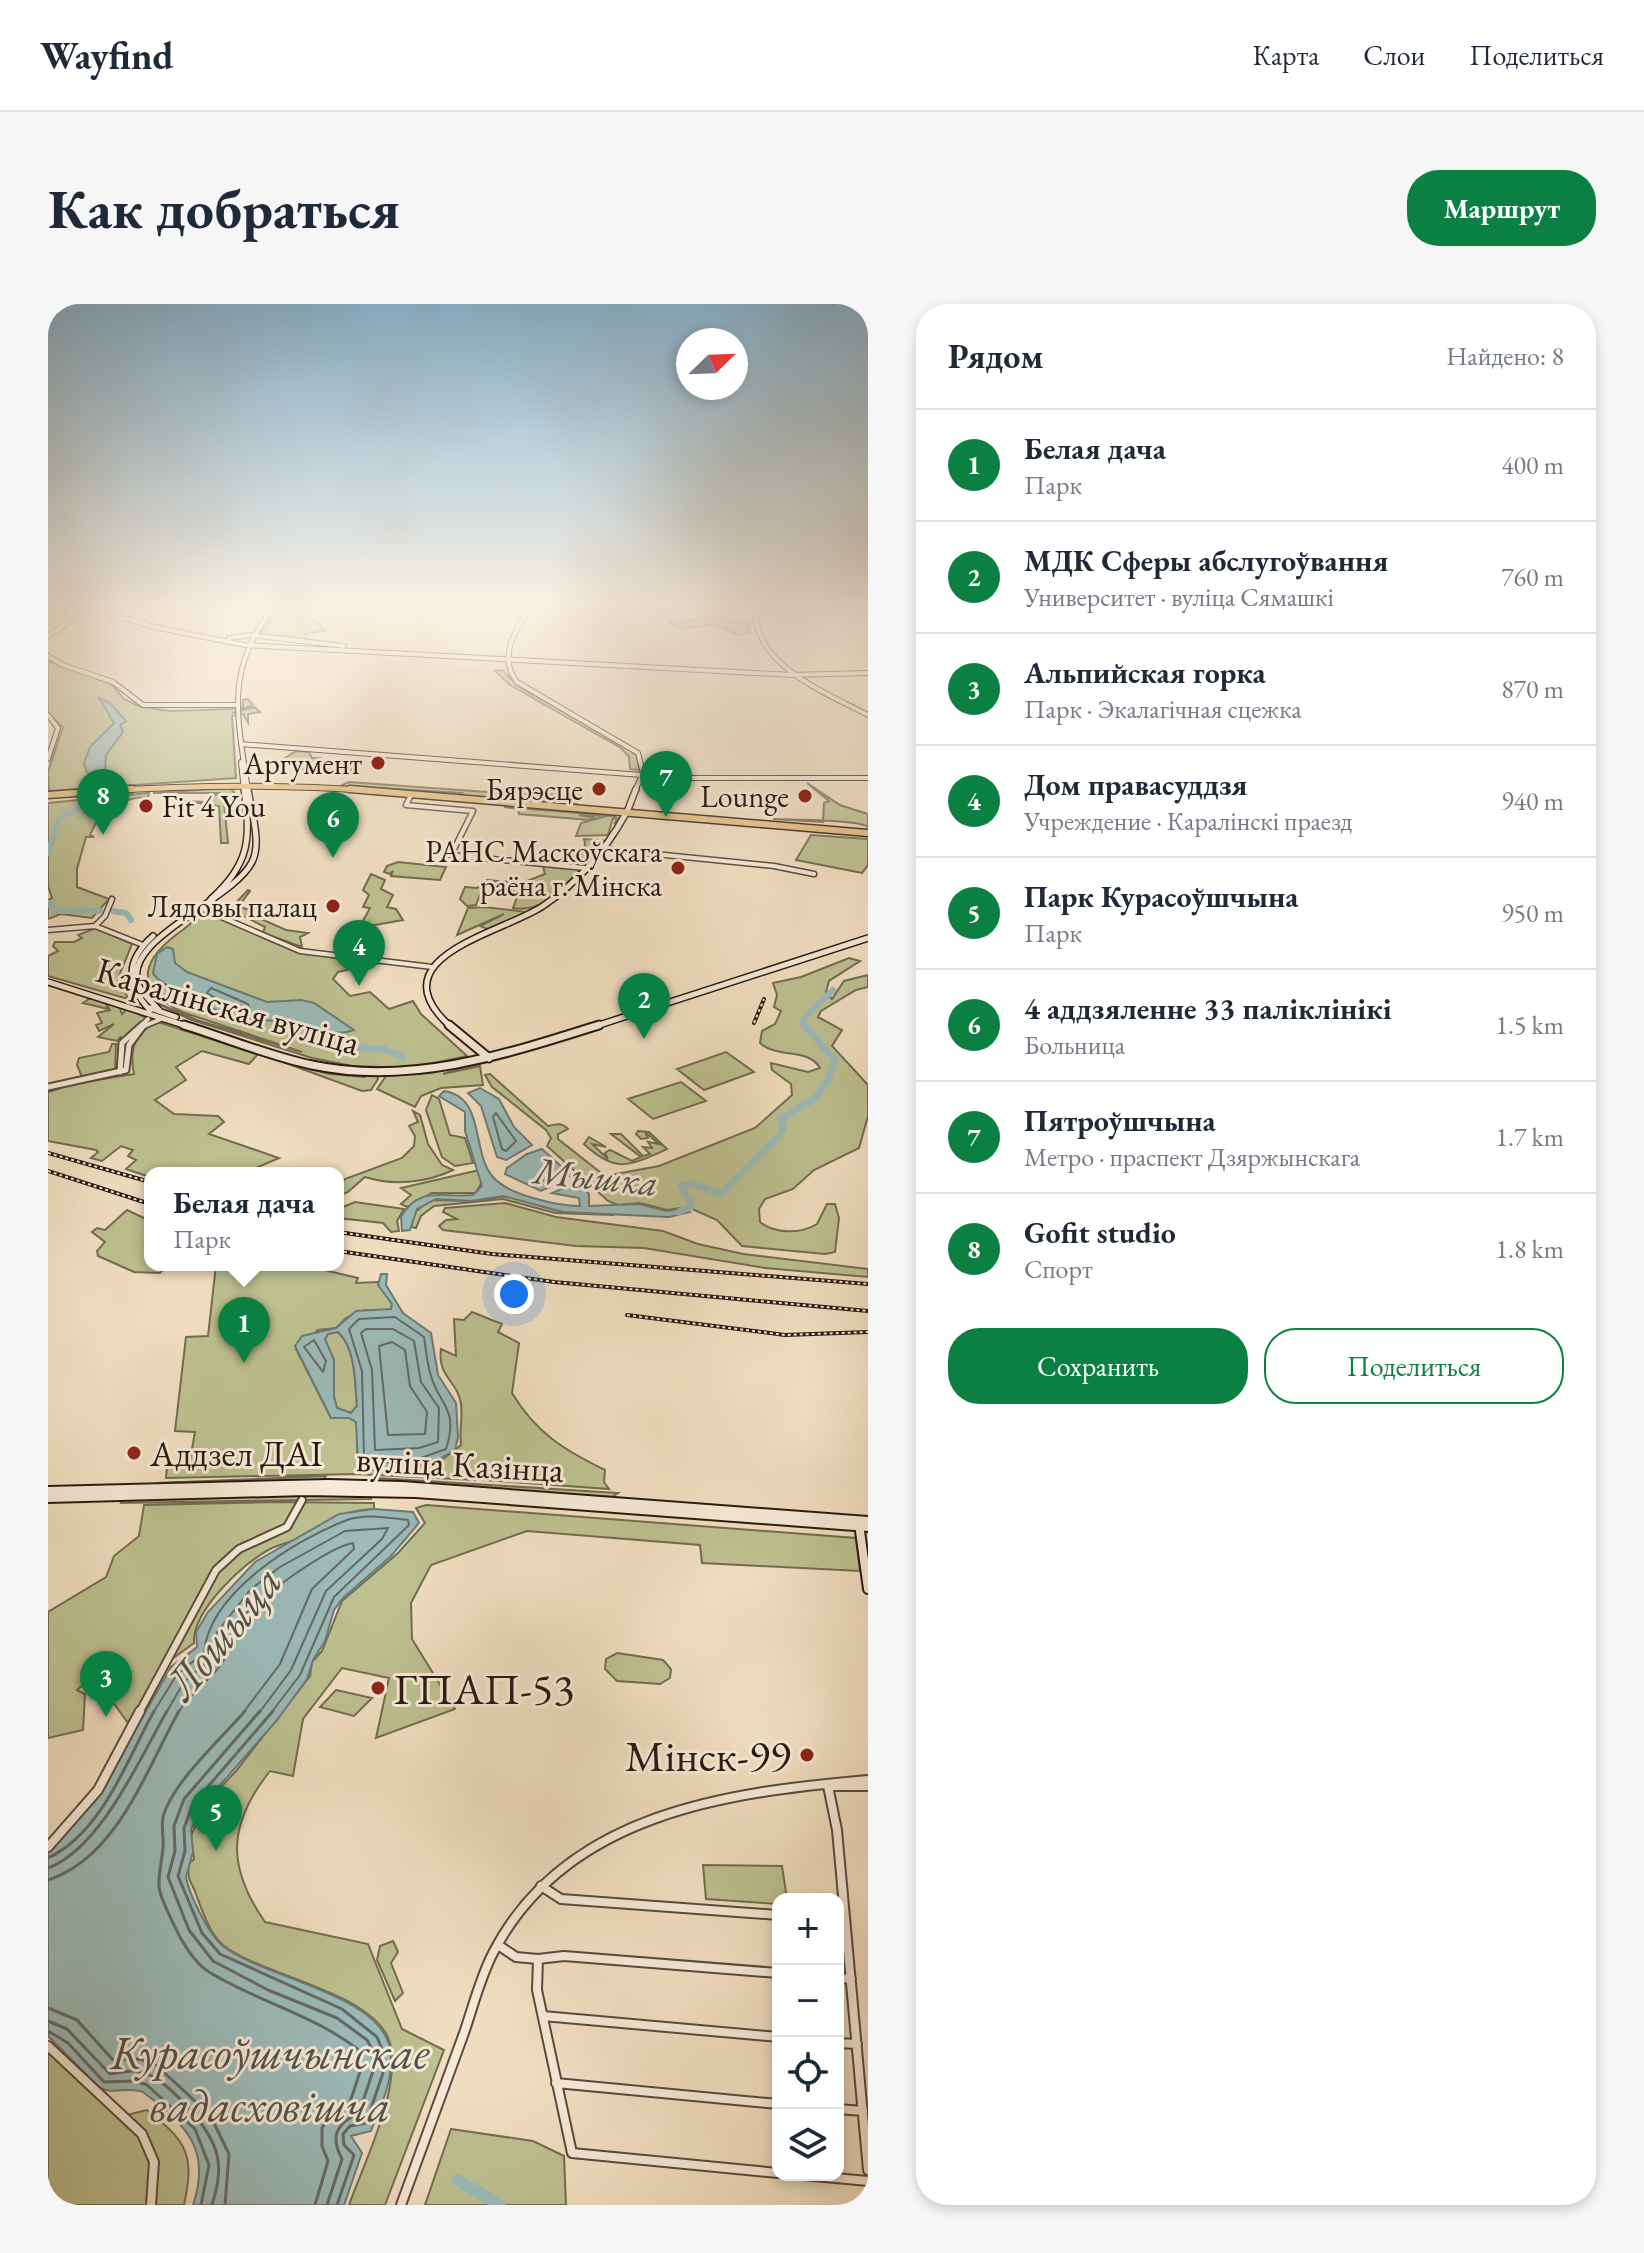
<!DOCTYPE html>
<html lang="ru">
<meta charset="utf-8">
<style>
:root{--surface:#fff;--page:#f6f6f7;--text:#1f2937;--muted:#747a83;--line:#e0e1e3;--accent:#0b8043}
body{margin:0;font-family:"EB Garamond",serif;background:var(--page);color:var(--text)}
.controls{position:absolute;right:24px;bottom:24px;display:grid;overflow:hidden;border-radius:16px;box-shadow:0 4px 12px #0003}
.controls button{width:72px;height:72px;display:grid;place-items:center;padding:0;border:0;border-bottom:2px solid var(--line);background:var(--surface);color:var(--text);font:40px sans-serif}
.compass{position:absolute;left:628px;top:24px;width:72px;height:72px;border-radius:50%;background:var(--surface);box-shadow:0 4px 12px #0003;rotate:67deg}
.you{position:absolute;left:466px;top:990px;width:28px;height:28px;margin:-20px;border:6px solid #fff;border-radius:50%;background:#1a73e8;box-shadow:0 0 0 12px #1a73e833}
.badge{display:grid;place-items:center;width:52px;height:52px;border-radius:50%;background:var(--accent);color:#fff;font-size:26px;font-weight:700}
.pin{position:absolute;translate:-50% -66px;filter:drop-shadow(0 2px 4px #0008)}
.pin::after{content:'';position:absolute;top:42px;width:28px;height:24px;background:inherit;clip-path:polygon(0 0,100% 0,50% 100%)}
.popup{position:absolute;left:96px;top:863px;width:200px;height:104px;box-sizing:border-box;display:grid;place-content:center;border-radius:16px;background:var(--surface);filter:drop-shadow(0 2px 6px #0005);font-size:26px;white-space:nowrap;color:var(--muted)}
.popup b{font-size:30px;color:var(--text)}
.popup::after{content:'';position:absolute;left:50%;top:100%;margin-left:-16px;border:16px solid transparent;border-top-color:var(--surface)}
.list{margin:0;padding:0;list-style:none}
h2{display:flex;justify-content:space-between;align-items:center;height:104px;margin:0;padding:0 32px;font-size:34px}
h2 small{font-size:26px;font-weight:400;color:var(--muted)}
.list li{display:grid;grid-template-columns:52px 1fr auto;gap:24px;align-items:center;box-sizing:border-box;height:112px;padding:0 32px;border-top:2px solid var(--line)}
.list b{display:block;font-size:30px;white-space:nowrap}
.list p{margin:0;font-size:26px;white-space:nowrap;color:var(--muted)}
.list em{font-size:26px;font-style:normal;color:var(--muted)}
.actions{display:flex;gap:16px;padding:24px 32px}
.actions a{flex:1;padding:18px 0;border:2px solid var(--accent);border-radius:32px;text-align:center;font-size:28px;color:var(--accent)}
.actions .main{background:var(--accent);color:#fff}
.icon{flex:none;width:44px;height:44px;fill:none;stroke:currentColor;stroke-width:2;stroke-linecap:round;stroke-linejoin:round}
.map{position:relative;flex:none;width:820px;height:1901px;overflow:hidden;border-radius:32px}
header{display:flex;align-items:center;gap:48px;box-sizing:border-box;height:112px;padding:0 40px;background:var(--surface);border-bottom:2px solid var(--line)}
header strong{font-size:38px}
nav{display:flex;gap:44px;margin-inline-start:auto;font-size:28px}
.intro{display:flex;align-items:center;justify-content:space-between;box-sizing:border-box;height:192px;padding:0 48px}
h1{margin:0;font-size:56px}
.button{padding:20px 36px;border-radius:32px;background:var(--accent);color:#fff;font-size:28px;font-weight:700}
main{display:flex;gap:48px;padding:0 48px}
aside{flex:1;background:var(--surface);border-radius:32px;box-shadow:0 4px 12px #0003}
.map>svg:first-child{display:block}
</style>
<header>
<strong>Wayfind</strong>
<nav><a>Карта</a><a>Слои</a><a>Поделиться</a></nav>
</header>
<div class="intro"><h1>Как добраться</h1><a class="button">Маршрут</a></div>
<main>
<div class="map">
<svg width="820" height="1901" viewBox="0 0 820 1901">
<rect width="100%" height="100%" fill="#f1dec0"/>
<filter id="stains"><feTurbulence type="fractalNoise" baseFrequency=".0025" numOctaves="4"/><feColorMatrix values="0 0 0 0 .2 0 0 0 0 .09 0 0 0 0 .02 0 0 0 .5 -.17"/></filter>
<radialGradient id="worn" r=".72"><stop offset=".6" stop-color="#630" stop-opacity="0"/><stop offset="1" stop-color="#630" stop-opacity=".3"/></radialGradient>
<path fill="#bdc090" stroke="#726c51" stroke-width="2" d="M240,308L246,313L262,312L278,327L256,330L260,335L212,330L227,310Z
M671,313L680,318L699,316L702,329L690,331L666,320L632,325L621,318Z
M0,357L62,379L76,395L93,403L123,407L185,405L195,403V396L200,395L205,401L184,409L207,403L212,408L200,410V419L195,410L184,412L188,474L1,487L0,468L15,423L0,410Z
M454,366L471,383L581,444L589,452L591,466L582,465L581,453L573,444L462,381L447,367Z
M248,447L261,448L264,454H272L271,458H287L284,464L307,463L302,468L252,465L237,454Z
M301,478L439,488L441,485H446L442,489L533,491L529,500L493,497L529,502L409,492L417,491L414,489L292,482Z
M759,479L792,501L820,510V523C811,515 742,516 725,515L775,518L776,499L781,497Z
M182,484L186,488L188,510L186,499H176L180,539H173L171,502L136,497L157,498L170,489H105Z
M101,489L100,493C74,493 51,507 42,531L46,533H38L29,565V583L61,595L44,614L13,610L0,615V596L4,594L0,582V499Z
M456,503L566,512L570,515L566,520L569,515L565,514L560,531L528,532L533,519L558,512L531,511L546,514L541,516L471,510L470,505Z
M763,531L820,535V561L814,569L748,556Z
M536,535L561,537L537,563L530,558L529,563L533,565C512,585 496,609 465,604L471,588L459,586L461,581L443,577L436,581L428,601L419,602L412,595L417,583L429,584L439,576L474,579L497,570L495,562L507,563L509,559L464,554L488,556L490,553L491,557L516,556L512,562C525,557 541,550 536,535Z
M350,558L398,563L392,576L343,572L345,567L342,570L336,568L339,562Z
M323,570L337,576L333,585L345,591L339,603L348,605L355,616L311,624L322,604L315,603L321,591L315,586Z
M200,586L202,587L190,603L203,606L202,610L238,626L260,629L252,633L254,643L215,629L217,623L182,605Z
M436,603L479,608L442,626L432,622L456,610L409,631L420,604Z
M156,608L250,648L346,658L323,660L298,654L294,659L312,663L290,668L285,675L302,692L322,688L341,705L365,697L373,710L419,752L364,764L304,762L264,754L141,715L107,698L149,716L254,748L134,708C81,682 96,653 136,625C147,617 150,610 156,608Z
M48,624L84,640L71,672L80,695L0,672V652L10,647L5,642L7,638H26L34,634L30,631Z
M801,654L812,657L781,677L778,688L784,695L796,677L820,671V683L808,686L773,707L770,713L794,726L784,742L820,781V812L811,844L766,866L745,885L717,895L711,905L712,918C727,930 753,930 769,920L779,900H787L791,914L787,948L777,950L694,942L669,916L640,903L619,906L592,899L570,901L560,897L499,842L503,834L498,826L444,783L437,771L442,770L500,822C508,820 514,818 520,825L510,830V835L557,872L611,862L707,824L744,791L743,780L724,766L723,759L760,768L772,764C760,743 729,755 712,739L714,727L727,720L733,707L726,703L729,691L725,679L753,673Z
M42,694L76,704L72,705L74,710L79,704L98,714L71,738L73,732L69,737L50,733L66,720L51,727L48,721L54,719L49,709L62,706L58,700L60,705L35,699Z
M110,718L210,750L201,760L154,747L128,763L138,776L107,796L126,810L170,812L176,818L161,830L231,854L196,869H102V873L78,865L88,856L80,852L85,846L73,842L54,857L43,854L50,848L48,846L0,837V788L13,784H0L86,770C81,746 86,728 110,718Z
M143,725L294,768L329,772L330,775L323,786L314,787L235,758L282,770L318,773L254,762Z
M64,740H68L67,767L34,773L29,761L31,754L61,748Z
M678,748L706,768L656,786L629,765Z
M426,760L395,770L432,762L435,781L393,784L373,792L367,803L329,785L338,772L383,769Z
M633,778L658,797L605,815L580,795Z
M384,791L391,795L402,831L417,834L425,859L407,862L394,853L378,806Z
M365,807L372,811L380,840L394,861L405,866C378,879 345,882 317,873L300,888L290,892V884L297,875L354,854L366,842L367,832L361,822L370,818Z
M590,827L601,828L619,845C581,862 568,870 536,840L541,833L558,843L544,840L560,855L557,849L562,846L584,857L593,853L563,830H573L595,852L602,850L595,843L604,844L600,838L611,840L597,828L600,834L593,835L588,830Z
M427,867H431L434,878L428,889H384L359,903L353,900L363,891L353,884Z
M459,892L510,907L566,911L507,909L455,895L386,902L373,912L368,924L363,923L365,910L382,896L423,897Z
M307,898L356,905L349,917L351,927L343,928L335,919L290,914V905Z
M457,899L508,913L615,927L650,940L695,950L820,965V973L717,964L596,944L528,942L395,926L391,922L398,916L409,915L395,908L397,904Z
M79,906L102,917V961H118L112,969L86,968L50,952L49,947L57,938L44,928L49,924L57,926Z
M168,961H255L310,974L308,979L330,978L344,1000L343,1005L332,1009L317,1006L298,1014L288,1024L270,1026L248,1045L283,1114H301L308,1118C313,1137 301,1154 321,1166L382,1160L395,1155L413,1141C411,1128 415,1113 413,1100C410,1077 389,1073 393,1045L408,1052L406,1015L416,1016L424,1008L454,1020L450,1028L471,1039L464,1089C488,1129 516,1146 557,1166L556,1178L561,1185L436,1176L428,1169L427,1176L308,1170L118,1174L119,1163L141,1162L147,1128L127,1127L138,1033L160,1032Z
M290,1028C308,1045 307,1079 309,1102L303,1109L289,1104L286,1093V1060L277,1035L280,1030Z
M278,1172L274,1177L110,1179Z
M330,1174L570,1189L564,1193L329,1179Z
M257,1190L323,1191V1195L73,1199L75,1195Z
M224,1198L326,1199V1205C297,1206 281,1216 257,1231C247,1238 233,1239 222,1245C195,1259 144,1307 146,1339L117,1360L80,1419L59,1390L35,1381L29,1386L37,1390L35,1426L0,1434V1308L58,1273L66,1252L91,1232L96,1201Z
M378,1201L808,1234L812,1267L654,1259L652,1241L479,1227L383,1261L363,1299L364,1335L407,1405L328,1434L341,1374L294,1364L255,1415L245,1472L222,1467C180,1520 178,1562 217,1618L320,1640L354,1725L396,1746L337,1901H301C317,1856 351,1790 343,1743C334,1689 214,1673 175,1641C162,1630 155,1609 149,1593C145,1579 138,1577 141,1560L146,1555L143,1532L156,1501L188,1467L262,1372L264,1358L274,1347L294,1297L350,1249L377,1219L368,1204Z
M569,1349L615,1356L623,1365L622,1374L612,1380L569,1377L557,1365L558,1355Z
M288,1386L324,1394L306,1412L272,1403Z
M655,1561L734,1562L739,1595H730V1600L658,1595Z
M345,1637L350,1648L343,1659L355,1689L347,1697L329,1656L332,1642Z
M0,1748L71,1813L99,1806C139,1838 147,1850 136,1901H0Z
M403,1825L485,1837L516,1852L518,1901H377Z"/>
<path fill="#9cbbb9" stroke="#6e7a76" stroke-width="2" fill-rule="evenodd" d="M51,394L62,399L78,417L72,421L75,428L58,451L57,469L51,472L39,469L36,459L42,443L66,419Z
M119,643L125,645L127,659L139,668L219,698L253,696L266,699L306,726C285,734 266,722 246,718C228,715 209,718 191,714C174,710 111,682 105,669L109,650Z
M432,784L451,795L466,823L484,841L458,856L449,853L433,802L420,789Z
M396,787C438,793 423,849 445,873C460,891 510,902 532,902L531,894L504,889L530,878L541,890V902L591,900L618,907L638,904L642,908L621,913L515,908L455,892L423,897L388,895L369,905L362,926L354,927L353,913C371,881 395,894 425,891L434,882L417,827V808L391,792Z
M494,845L524,872L499,873L496,877L501,883L493,887L457,870L459,864L479,850Z
M333,970H339L338,981L355,1009L383,1029L390,1071L408,1099L410,1133L407,1146L382,1160L331,1168L310,1158L308,1118L301,1114H283L247,1042L254,1032L288,1024L308,1007L343,1005L344,1000L330,981ZM290,1028C308,1044 307,1080 309,1102L303,1109L289,1104L286,1093V1056L277,1035L280,1030Z
M326,1205L365,1208L371,1219L343,1252L295,1294L286,1306L277,1337L265,1356L259,1375L229,1416L152,1504L143,1526L145,1548L138,1573C141,1590 161,1631 175,1642C215,1674 333,1690 342,1745C347,1774 333,1801 323,1827L303,1832L314,1849L296,1901H145C164,1845 138,1821 95,1788C80,1782 67,1791 52,1784L0,1732V1548L47,1497L123,1363L149,1343L148,1328L160,1308L207,1258L291,1210Z"/>
<g fill="none" stroke-linecap="round" stroke-linejoin="round">
<path stroke="#626a66" stroke-width="2" d="M163,684L200,700L202,705L185,704L159,689Z
M448,809L468,837L458,847L454,845L445,813Z
M347,1013L376,1033C378,1046 379,1060 383,1072C392,1102 411,1105 398,1145L373,1154L327,1160L316,1152L314,1067L301,1025L311,1015Z
M318,1025H345L366,1037L373,1078L391,1104L390,1138L371,1144L327,1146L324,1066L313,1029Z
M266,1036L278,1057L275,1068L256,1043Z
M344,1038L357,1046L362,1082L379,1108L377,1130L340,1131L331,1042Z
M105,1409L128,1372L156,1348C162,1288 247,1236 299,1216C317,1209 341,1214 360,1216L361,1221L286,1293L252,1371L223,1409
M118,1409L136,1378L164,1354L169,1328L203,1285L232,1263L297,1227L340,1224L334,1235L278,1287L243,1366L211,1409
M130,1409C143,1387 162,1377 174,1359C183,1347 182,1331 190,1319C204,1297 281,1243 305,1239L306,1245L264,1285L232,1360L195,1409"/>
<path stroke="#626a66" stroke-width="3" d="M197,1407C173,1435 124,1479 115,1513C113,1523 116,1534 115,1544C110,1586 106,1579 125,1619C132,1635 146,1659 161,1668C210,1698 267,1711 312,1747L313,1765L302,1798L282,1810L274,1824V1842L280,1857L267,1901
M212,1407L136,1495L126,1522L127,1547L120,1573L141,1626L165,1657L220,1686L289,1714L319,1736L325,1747V1767L311,1809C288,1819 282,1833 294,1855L279,1901
M225,1407L145,1500L136,1524L137,1547L130,1572L154,1629L172,1650L294,1705L329,1733L334,1745L335,1769L318,1819L302,1822L295,1830L296,1841L306,1851L289,1901
M0,1554C54,1529 79,1456 106,1407
M0,1564C53,1544 92,1454 119,1407
M0,1576C69,1554 98,1466 131,1407
M0,1704L29,1716L65,1756L92,1755L108,1761L162,1811L181,1850L177,1901
M0,1717L19,1725L62,1770C72,1769 83,1765 94,1768C120,1776 163,1824 169,1851C173,1868 169,1884 164,1901
M0,1727L20,1739L56,1778L87,1777L99,1781L147,1825L161,1861L153,1901"/>
<path stroke="#6e7a76" stroke-width="2" d="M48,482L49,471"/>
<path stroke="#9cbbb9" stroke-width="4" d="M14,506L20,510"/>
<path stroke="#9cbbb9" stroke-width="6" d="M0,549L11,515L48,496
M0,599L8,607H52
M65,607L78,609L83,616
M272,718L274,723
M758,723L754,718L757,713L785,686"/>
<path stroke="#9cbbb9" stroke-width="7" d="M273,721L278,736L287,741
M290,743L336,745L355,753
M631,908L644,902L633,881L644,880L673,890L729,834L736,824L733,815L766,795L780,776L787,756L756,721"/>
<path stroke="#9cbbb9" stroke-width="12" d="M409,1876L452,1901"/>
<defs>
<path id="street-far4" d="M0,318L16,308L3,302"/>
<path id="street-far3" d="M362,493L358,501L425,507L403,551L537,564
M557,545L726,562L766,570
M155,605L252,647L384,663
M48,621L57,612L64,595
M0,626L47,622L95,641
M92,723L100,715
M94,723L113,715"/>
<path id="street-far2" d="M72,768L74,739L94,721
M0,783L78,766L81,741L96,721"/>
<path id="street-far1" d="M91,1409L168,1266L191,1245L239,1223L254,1196"/>
<path id="street" d="M780,1482L789,1526L820,1866
M781,1482H820
M0,1543L50,1486L92,1407
M493,1582L513,1595L730,1611
M450,1641L468,1653L490,1655L489,1686L524,1849L730,1869
M490,1655L516,1652L730,1669
M790,1674L803,1675
M495,1712L730,1733
M790,1739L809,1740
M0,1742L94,1830L106,1858L103,1901
M508,1779L730,1800
M790,1805L815,1807
M755,1871L820,1877
M353,1901C374,1844 395,1786 416,1729C425,1703 432,1674 445,1649C517,1509 680,1488 820,1476"/>
<path id="secondary-far3" d="M34,302L111,324L197,341L744,371L820,369
M484,302C468,324 449,353 469,378L590,449L595,469L587,487
M708,302C701,359 778,389 820,411
M772,302L820,308
M707,315L715,302
M0,332L41,305
M181,334L202,331L296,342
M0,352L15,361L65,378L95,401H189
M0,411L10,424L0,455
M193,440L633,474H820
M193,458L196,487
M200,487C190,414 175,364 227,302"/>
<path id="secondary-far2" d="M579,508L588,485
M163,595C202,560 203,535 196,485
M0,678L142,723
M102,704L128,713
M102,706C77,680 78,656 105,632
M111,706C105,699 95,691 91,682C70,636 185,597 204,558C214,539 203,506 200,485
M403,723C325,653 455,629 495,602C529,579 557,547 577,511
M545,723L820,634"/>
<path id="secondary-far1" d="M136,721C178,734 221,752 264,761C362,782 459,750 551,721
M401,721L441,754"/>
<path id="secondary" d="M0,1187L280,1180L354,1182L820,1217
M0,1194L257,1187L368,1189L820,1223
M811,1220L820,1285"/>
<path id="primary-far1" d="M54,487C146,481 234,480 325,487"/>
<path id="primary" d="M302,485L820,529
M0,491L84,485"/>
</defs>
<use href="#street-far4" stroke="#5a4a3e" stroke-width="5"/>
<use href="#street-far3" stroke="#5a4a3e" stroke-width="7"/>
<use href="#street-far2" stroke="#5a4a3e" stroke-width="9"/>
<use href="#street-far1" stroke="#5a4a3e" stroke-width="10"/>
<use href="#street" stroke="#5a4a3e" stroke-width="12"/>
<use href="#secondary-far3" stroke="#281912" stroke-width="6"/>
<use href="#secondary-far2" stroke="#281912" stroke-width="8"/>
<use href="#secondary-far1" stroke="#281912" stroke-width="11"/>
<use href="#secondary" stroke="#281912" stroke-width="12"/>
<use href="#primary-far1" stroke="#281912" stroke-width="7"/>
<use href="#primary" stroke="#281912" stroke-width="9"/>
<use href="#street-far4" stroke="#f6ead6" stroke-width="3"/>
<use href="#street-far3" stroke="#f6ead6" stroke-width="4"/>
<use href="#street-far2" stroke="#f6ead6" stroke-width="5"/>
<use href="#street-far1" stroke="#f6ead6" stroke-width="6"/>
<use href="#street" stroke="#f6ead6" stroke-width="8"/>
<use href="#secondary-far3" stroke="#f6ead6" stroke-width="4"/>
<use href="#secondary-far2" stroke="#f6ead6" stroke-width="5"/>
<use href="#secondary-far1" stroke="#f6ead6" stroke-width="7"/>
<use href="#secondary" stroke="#f6ead6" stroke-width="8"/>
<use href="#primary-far1" stroke="#e8bf80" stroke-width="5"/>
<use href="#primary" stroke="#e8bf80" stroke-width="6"/>
<defs>
<path id="rail" d="M706,719L716,695
M0,849L102,878
M0,867L102,900
M290,928L444,950L820,980
M290,947L506,978L820,1007
M579,1011L737,1031L820,1028"/>
</defs>
<use href="#rail" stroke="#281912" stroke-width="4"/>
<use href="#rail" stroke="#f6ead6" stroke-width="2" stroke-dasharray="3" stroke-linecap="butt"/>
</g>
<linearGradient id="sky" x2="0" y2="1"><stop stop-color="#89b7d5"/><stop offset="0.53" stop-color="#f9f0e3"/><stop offset="1" stop-color="#f9f0e3" stop-opacity="0"/></linearGradient>
<rect width="820" height="568" fill="url(#sky)"/>
<g fill="#8f2418" stroke="#f6ead6" stroke-width="3">
<circle cx="330" cy="459" r="8"/>
<circle cx="551" cy="485" r="8"/>
<circle cx="757" cy="492" r="8"/>
<circle cx="98" cy="502" r="8"/>
<circle cx="630" cy="564" r="8"/>
<circle cx="285" cy="602" r="8"/>
<circle cx="86" cy="1149" r="8"/>
<circle cx="330" cy="1384" r="8"/>
<circle cx="759" cy="1451" r="8"/>
</g>
<g text-anchor="middle" dominant-baseline="central" stroke-width="6" stroke-linejoin="round" paint-order="stroke">
<g font-size="30" fill="#281912" stroke="#f6ead6" text-anchor="end">
<text x="314" y="459">Аргумент</text>
<text x="535" y="485">Бярэсце</text>
<text x="741" y="492">Lounge</text>
<text x="114" y="502" text-anchor="start">Fit 4 You</text>
<text x="614" y="547">РАНС Маскоўскага<tspan x="614" dy="34">раёна г. Мінска</tspan></text>
<text x="269" y="602">Лядовы палац</text>
</g>
<g font-size="36" fill="#281912" stroke="#f6ead6">
<text transform="translate(180 702) rotate(16)">Каралінская вуліца</text>
<text transform="translate(412 1160) rotate(3)">вуліца Казінца</text>
</g>
<g font-size="36" fill="#281912" stroke="#f6ead6" text-anchor="start">
<text x="102" y="1149">Аддзел ДАІ</text>
</g>
<g font-size="38" font-style="italic" fill="#51524c" stroke="#f6ead6">
<text transform="translate(548 872) rotate(6)">Мышка</text>
</g>
<g font-size="44" fill="#281912" stroke="#f6ead6" text-anchor="start">
<text x="346" y="1384">ГПАП-53</text>
<text x="743" y="1451" text-anchor="end">Мінск-99</text>
</g>
<g font-size="46" font-style="italic" fill="#51524c" stroke="#f6ead6">
<text transform="translate(175 1328) rotate(-51)">Лошыца</text>
<text x="222" y="1748">Курасоўшчынскае<tspan x="222" dy="53">вадасховішча</tspan></text>
</g>
</g>
<rect width="100%" height="100%" filter="url(#stains)"/>
<rect width="100%" height="100%" fill="url(#worn)"/>
</svg>
<div class="controls">
<button>+</button>
<button>−</button>
<button><svg class="icon" aria-label="locate" viewBox="0 0 24 24"><circle cx="12" cy="12" r="6"/><path d="M12 2v4M12 18v4M2 12h4M18 12h4"/></svg></button>
<button><svg class="icon" aria-label="layers" viewBox="0 0 24 24"><path d="M12 4l9 5-9 5-9-5zM3 14l9 5 9-5"/></svg></button>
</div>
<svg class="compass" viewBox="-18 -18 36 36"><path d="M0-13l5 13h-10z" fill="#e53935"/><path d="M0 13l5-13h-10z" fill="#747a83"/></svg>
<div class="you"></div>
<div class="pin badge" style="left:196px;top:1059px">1</div>
<div class="popup"><b>Белая дача</b>Парк</div>
<div class="pin badge" style="left:596px;top:735px">2</div>
<div class="pin badge" style="left:58px;top:1413px">3</div>
<div class="pin badge" style="left:311px;top:682px">4</div>
<div class="pin badge" style="left:168px;top:1547px">5</div>
<div class="pin badge" style="left:285px;top:554px">6</div>
<div class="pin badge" style="left:618px;top:513px">7</div>
<div class="pin badge" style="left:55px;top:531px">8</div>
</div>
<aside>
<h2>Рядом<small>Найдено: 8</small></h2>
<ul class="list">
<li><span class="badge">1</span><div><b>Белая дача</b><p>Парк</p></div><em>400 m</em></li>
<li><span class="badge">2</span><div><b>МДК Сферы абслугоўвання</b><p>Университет · вуліца Сямашкі</p></div><em>760 m</em></li>
<li><span class="badge">3</span><div><b>Альпийская горка</b><p>Парк · Экалагічная сцежка</p></div><em>870 m</em></li>
<li><span class="badge">4</span><div><b>Дом правасуддзя</b><p>Учреждение · Каралінскі праезд</p></div><em>940 m</em></li>
<li><span class="badge">5</span><div><b>Парк Курасоўшчына</b><p>Парк</p></div><em>950 m</em></li>
<li><span class="badge">6</span><div><b>4 аддзяленне 33 паліклінікі</b><p>Больница</p></div><em>1.5 km</em></li>
<li><span class="badge">7</span><div><b>Пятроўшчына</b><p>Метро · праспект Дзяржынскага</p></div><em>1.7 km</em></li>
<li><span class="badge">8</span><div><b>Gofit studio</b><p>Спорт</p></div><em>1.8 km</em></li>
</ul>
<div class="actions"><a class="main">Сохранить</a><a>Поделиться</a></div>
</aside>
</main>
